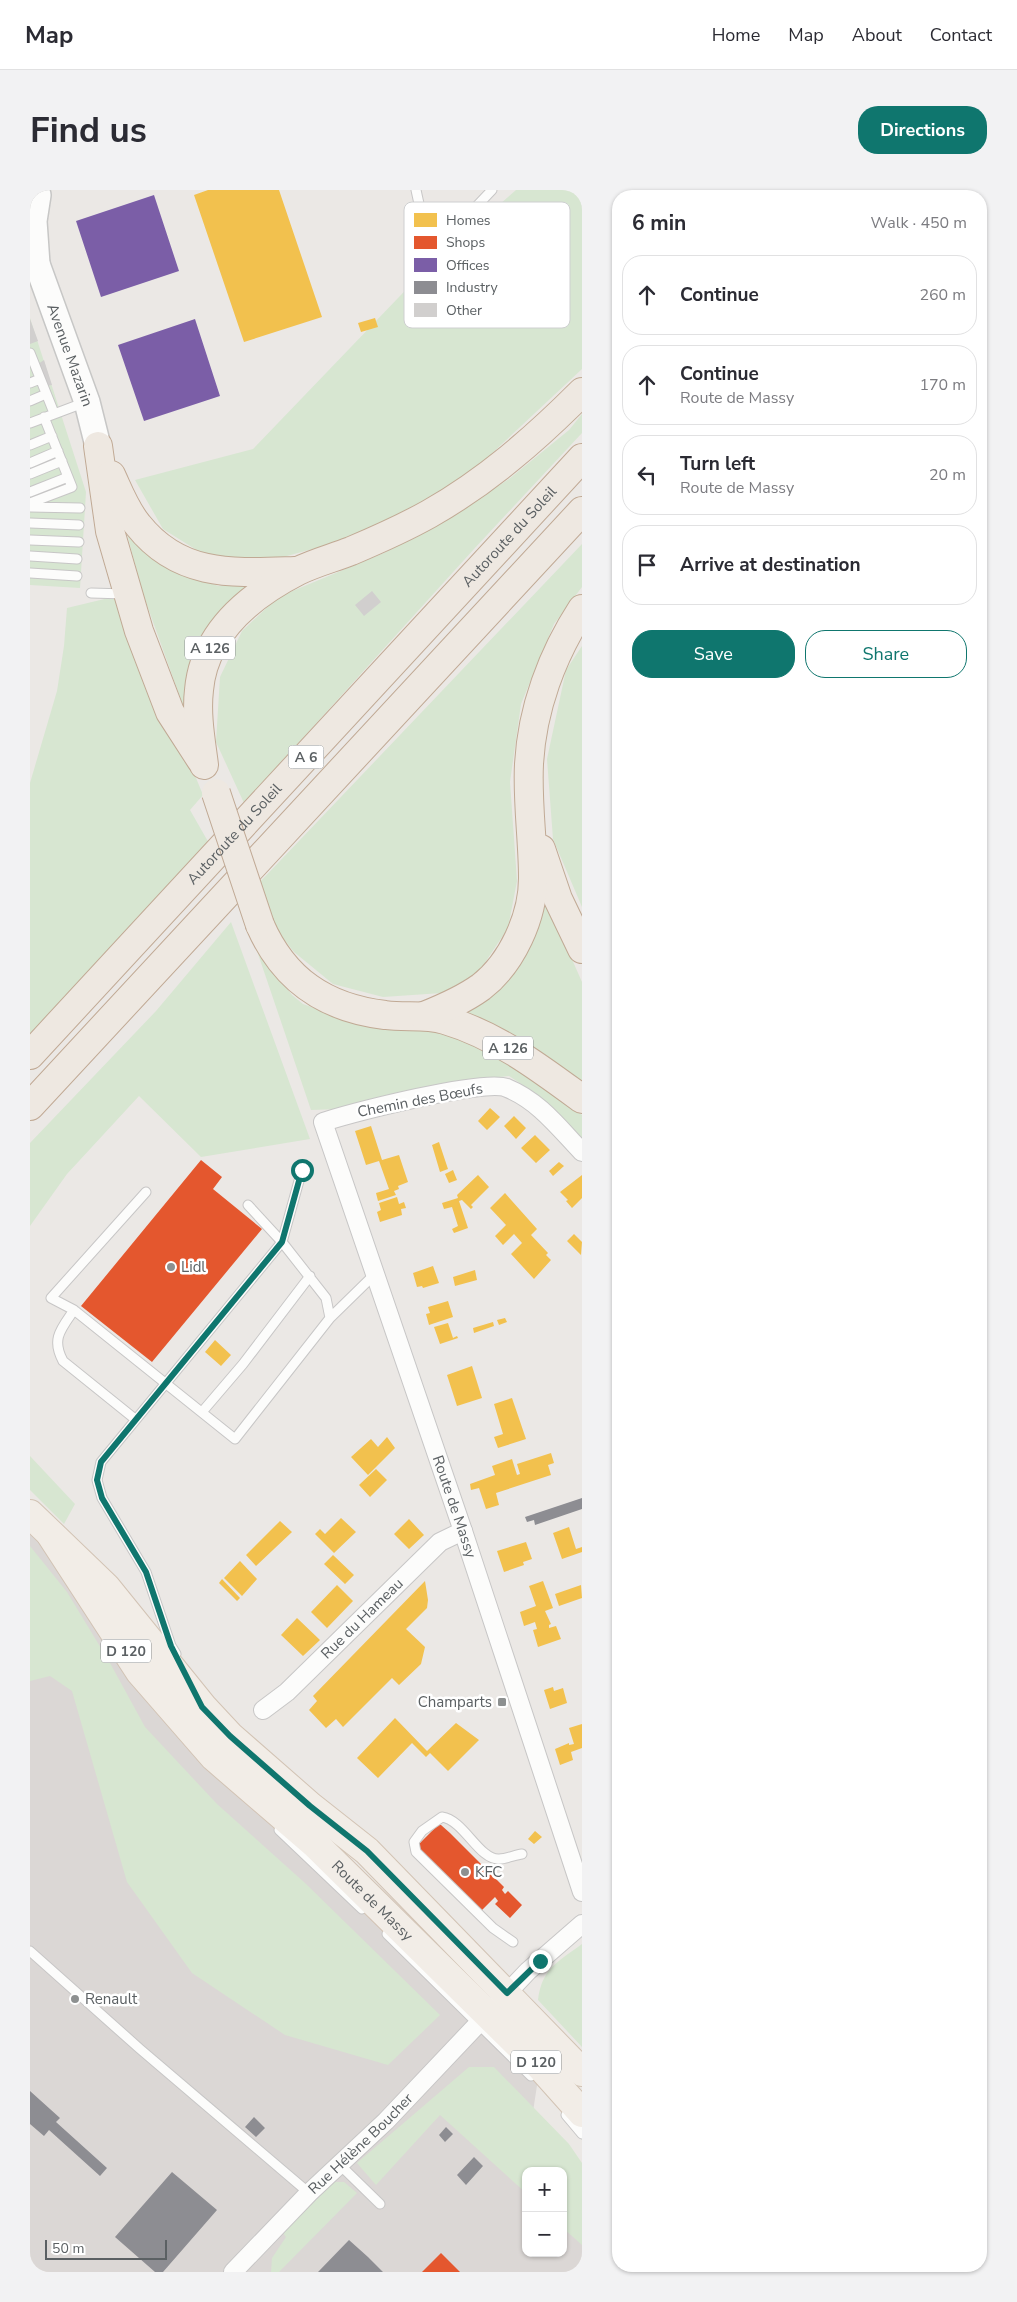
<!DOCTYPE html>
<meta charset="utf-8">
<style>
:root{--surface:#fff;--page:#f2f2f3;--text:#2b2b33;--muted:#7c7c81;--line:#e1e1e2;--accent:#0f766e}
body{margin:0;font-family:"Nunito Sans",sans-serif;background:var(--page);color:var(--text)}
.controls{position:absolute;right:15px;bottom:15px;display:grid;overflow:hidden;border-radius:10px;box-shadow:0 1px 4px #0004}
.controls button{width:45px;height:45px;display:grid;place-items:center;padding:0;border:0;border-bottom:1px solid var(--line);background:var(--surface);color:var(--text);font:25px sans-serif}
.scale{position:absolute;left:15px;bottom:12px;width:122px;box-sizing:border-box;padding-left:5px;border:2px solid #5b6063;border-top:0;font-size:14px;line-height:18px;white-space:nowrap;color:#5b6063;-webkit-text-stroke:4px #fff;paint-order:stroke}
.stop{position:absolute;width:15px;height:15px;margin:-11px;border:4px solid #0f766e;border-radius:50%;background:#fff}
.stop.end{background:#0f766e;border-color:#fff;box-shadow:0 1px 5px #0008}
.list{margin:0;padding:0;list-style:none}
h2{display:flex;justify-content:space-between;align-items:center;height:65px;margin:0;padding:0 20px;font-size:21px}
h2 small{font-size:16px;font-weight:400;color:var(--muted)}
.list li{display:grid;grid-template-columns:32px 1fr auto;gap:15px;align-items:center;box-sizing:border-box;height:80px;margin:0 10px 10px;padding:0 10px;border:1px solid var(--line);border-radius:20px}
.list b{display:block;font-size:19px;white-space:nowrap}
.list p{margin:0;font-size:16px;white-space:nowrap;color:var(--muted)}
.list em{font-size:16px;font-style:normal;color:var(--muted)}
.actions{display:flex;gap:10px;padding:15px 20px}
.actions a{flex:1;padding:11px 0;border:1px solid var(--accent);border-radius:20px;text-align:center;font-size:18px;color:var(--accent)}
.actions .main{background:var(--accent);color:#fff}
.icon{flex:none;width:28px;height:28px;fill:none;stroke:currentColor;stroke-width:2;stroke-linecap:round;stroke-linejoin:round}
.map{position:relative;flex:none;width:552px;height:2082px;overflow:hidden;border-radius:20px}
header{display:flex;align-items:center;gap:30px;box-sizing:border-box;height:70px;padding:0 25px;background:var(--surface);border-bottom:1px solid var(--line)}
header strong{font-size:24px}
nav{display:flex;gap:28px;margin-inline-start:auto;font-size:18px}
.intro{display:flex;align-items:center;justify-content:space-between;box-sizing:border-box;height:120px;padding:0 30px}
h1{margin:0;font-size:35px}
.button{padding:12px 22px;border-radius:20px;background:var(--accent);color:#fff;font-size:18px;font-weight:700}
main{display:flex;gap:30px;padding:0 30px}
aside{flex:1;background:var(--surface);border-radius:20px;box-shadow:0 1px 4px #0004}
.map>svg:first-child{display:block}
</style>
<header>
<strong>Map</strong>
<nav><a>Home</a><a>Map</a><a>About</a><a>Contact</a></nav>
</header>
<div class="intro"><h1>Find us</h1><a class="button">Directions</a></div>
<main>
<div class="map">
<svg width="552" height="2082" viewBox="0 0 552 2082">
<rect width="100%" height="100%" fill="#ebe8e5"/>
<path fill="#dbd7d5" d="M0,1324L110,1482L510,1876L496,1967V2063H533V2005L552,2025V2082H0Z"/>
<path fill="#d7e6d1" d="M486,0H552V179L442,282L341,343L235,372L173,364L133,339L105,290L223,259L393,82Z
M0,128L56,302L50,398L0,395Z
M552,224V243L444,359L214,613L186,552L190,487L212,441L248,407L354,363L412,332L479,289L539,240Z
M95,336L151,379L188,396L224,392C197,413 166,442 160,477C158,493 157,509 156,524L112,401Z
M552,354V397L524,434L491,514L480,592L487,691L478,738L448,783L412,803L353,807L303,794L264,762L241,733L228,694Z
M91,405L173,605L160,620L180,655L0,845V593L27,501L34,456L37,418Z
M552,456V717L523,649L517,569L536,480Z
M514,706L552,792V902L464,838L438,823L478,788Z
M201,732L280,949L171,967L109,906L37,984L0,1036V953L126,821Z
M226,758L262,805L273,814L334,836L405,842L439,850L488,875L552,925V952L502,901L479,886L430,891L310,919L281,920Z
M0,1266L45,1314L34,1334L0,1300Z
M0,1356L37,1402L80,1473L115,1537L187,1614L275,1693L410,1825L358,1875L255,1845L162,1783L97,1692L42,1501L20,1486L0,1491Z
M552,1754V1857L508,1810C512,1778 528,1772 552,1754Z
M439,1877H464L539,1954L552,1973V2055L533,2038V1981H496V2003L410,1925L346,1995L327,1973Z
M304,1992H314L327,2003L249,2082H241L242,2068L256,2047L253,2043Z"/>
<path fill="#f2c14e" d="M178,0H249L292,127L214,152L164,5Z
M345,128L348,137L331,142L328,133Z
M460,918L470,927L457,940L448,931Z
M484,926L496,938L486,949L474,936Z
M341,936L352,970L369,965L378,992L368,996L369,999L364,1001L366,1005L348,1011L346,1003L359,999L349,971L336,975L325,941Z
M505,945L520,960L506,973L491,958Z
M409,952L418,979L410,982L402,955Z
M529,972L534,976L523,986L519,981Z
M423,980L427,990L419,993L415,984Z
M448,985L459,997L441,1015L443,1017L441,1019L432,1010L429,1011L438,1038L424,1043L422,1039L428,1036L422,1017L414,1019L412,1013L428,1008L427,1005Z
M552,985V1008L542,1018L536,1011L538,1010L530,1002Z
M475,1003L507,1039L501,1045L518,1063L516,1065L521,1070L504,1089L481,1064L492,1053L484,1044L473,1055L465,1046L476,1035L460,1018Z
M367,1007L369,1014L374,1012L376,1018L371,1019L372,1025L350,1032L347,1022L351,1020L349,1013Z
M544,1044L552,1052L551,1065L537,1051Z
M403,1076L409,1093L393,1098L392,1096L387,1097L383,1083Z
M445,1080L447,1090L425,1096L423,1087Z
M418,1111L423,1127L399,1135L396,1124L400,1123L398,1117Z
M475,1128L477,1132L469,1135L467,1130Z
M463,1132L464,1136L444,1143L443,1138Z
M418,1133L423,1148L427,1146L428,1148L410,1154L404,1137Z
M185,1150L201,1165L191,1176L175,1162Z
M442,1176L452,1208L427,1216L417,1185Z
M482,1208L496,1249L468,1258L464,1247L473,1244L464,1214Z
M357,1247L365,1258L338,1285L321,1267L341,1249L348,1257Z
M521,1263L524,1273L518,1275L521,1285L466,1303L469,1315L456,1319L449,1298L441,1300L440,1294L465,1285L462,1276L482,1269L487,1285L490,1284L487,1274Z
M346,1279L357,1290L340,1307L329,1295Z
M311,1328L326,1342L304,1363L285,1344L290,1339L295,1344Z
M379,1329L394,1345L379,1359L364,1344Z
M250,1331L262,1342L226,1376L216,1365Z
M539,1337L546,1359L552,1357V1362L532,1369L523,1343Z
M496,1352L502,1369L493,1372L494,1375L474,1382L467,1361Z
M303,1365L324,1385L315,1394L294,1374Z
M210,1371L227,1389L212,1406L194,1388Z
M192,1389L210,1408L207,1411L189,1393Z
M395,1391L398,1410L397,1418L376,1439L395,1457L391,1474L369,1495L362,1488L313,1537L306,1529L296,1538L279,1520L287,1511L283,1506Z
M513,1391L523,1418L515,1421L521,1434L519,1435V1438L526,1436L531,1449L508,1457L503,1440L507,1439L505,1432L494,1436L490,1422L506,1416L499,1396Z
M307,1395L323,1411L297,1438L281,1422Z
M551,1395L552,1408L529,1416L525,1404Z
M267,1428L290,1450L273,1466L251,1445Z
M523,1497L524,1501L533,1498L537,1513L520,1519L514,1500Z
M365,1528L397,1561L426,1533L449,1550L418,1581L400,1563L396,1567L382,1553L348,1588L327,1568Z
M552,1534V1558L541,1562L543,1570L530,1575L525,1559L539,1553V1555L544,1554L539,1538Z
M505,1641L512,1647L504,1654L498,1649Z"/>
<path fill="#e4572e" d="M171,970L192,987L183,999L232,1039L122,1172L51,1116Z
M408,1635H411L420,1643L474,1697L472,1700L475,1704L478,1701L492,1715L480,1728L465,1714L468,1711L465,1707L451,1721L389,1658V1654Z
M411,2063L430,2082H392Z"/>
<path fill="#7b5ea7" d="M124,5L149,81L71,107L46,31Z
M165,129L190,206L114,231L88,155Z"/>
<path fill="#8d8d92" d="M552,1308V1319L505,1335L504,1330L497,1332L495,1327Z
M0,1901L30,1928L26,1932L77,1978L70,1986L19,1940L14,1946L0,1934Z
M224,1927L235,1938L226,1947L215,1937Z
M416,1937L423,1944L415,1952L409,1945Z
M444,1967L453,1976L436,1995L427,1985Z
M142,1982L187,2020L133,2082H125L85,2047Z
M319,2050L338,2067L353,2082H288Z"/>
<path fill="#d1cfce" d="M0,129L8,151L0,154Z
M14,170L22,195L16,196L8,174Z
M342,401L351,412L334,426L325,415Z"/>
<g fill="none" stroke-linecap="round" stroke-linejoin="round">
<defs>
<path id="lane" d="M386,0L393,32L406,59L462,0
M0,163L24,223
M0,193L10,189
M0,211L16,204
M0,233L56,212
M0,255L22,246
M0,273L28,261
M0,284L32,271
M0,302L38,287
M0,313L42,297L14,227
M0,317L50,318
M0,333L49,335
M0,350L49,352
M0,366L47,369
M0,383L47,386
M61,403L96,404
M218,1015L252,1052L272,980
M44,1120L21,1108L116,1002
M172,1222L213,1174L280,1086
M105,1229L33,1171C21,1149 31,1139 44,1120L205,1249L300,1128L345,1084
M146,1464L141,1456L116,1382L72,1308L67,1290L71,1272L252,1052L296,1108L300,1128
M249,1640L332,1719
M357,1744L501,1886
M483,1752L463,1738L386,1662L384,1652L392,1641L412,1627C434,1630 449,1670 469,1669C476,1669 485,1665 492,1664
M0,1761L110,1859L279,2003
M536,1925L552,1944
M309,1974L350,2014"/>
<g id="street">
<path id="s1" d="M552,962C529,938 509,911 477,898C455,888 322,923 293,932L433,1341L552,1702"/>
<path id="s2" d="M233,1520L257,1502L410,1352L433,1341"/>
<path id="s3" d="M203,2082L279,2003L356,1931L498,1781L552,1734"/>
</g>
<g id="secondary">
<path id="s4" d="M0,64L7,74L57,212L68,256"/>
<path d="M7,74L4,31L8,5"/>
</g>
<g id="primary">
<path d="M0,1324L76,1397L173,1517L200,1546L280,1616L337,1661L552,1882"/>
<path id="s5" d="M21,1345L110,1482L184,1567L286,1655L510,1876L552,1923"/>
</g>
<g id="highway">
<path d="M68,256L80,341L109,441L140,522L171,570"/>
<path d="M81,285C89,302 96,321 108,335C150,388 205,383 265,381"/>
<path d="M174,575C171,551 166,525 169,500C174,443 219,406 268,381C284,373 303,368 321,361C347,350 374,338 399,324C457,291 505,249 552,202"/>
<path d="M511,659L528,709L552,759"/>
<path d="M230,735C254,790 295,818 355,825C375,828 395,824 415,830C466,845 510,878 552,909"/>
<path d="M394,826C414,818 433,810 451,797C482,773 503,727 503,688C503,650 497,612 499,574C502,519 522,465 552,419"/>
<path id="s6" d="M0,865L552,268"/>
<path d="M0,916L552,321"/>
</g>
</defs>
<use href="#lane" stroke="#c7c6c6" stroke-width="11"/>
<use href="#street" stroke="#c7c6c6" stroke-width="20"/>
<use href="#secondary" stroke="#c7c7c6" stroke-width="28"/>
<use href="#primary" stroke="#d2c3b4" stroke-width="30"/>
<use href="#highway" stroke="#c0a994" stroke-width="30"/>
<use href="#lane" stroke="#fcfcfb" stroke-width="9"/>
<use href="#street" stroke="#fcfcfb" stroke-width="18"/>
<use href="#secondary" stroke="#fcfcfb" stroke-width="25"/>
<use href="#primary" stroke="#f2ede7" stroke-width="28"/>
<use href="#highway" stroke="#eee8e1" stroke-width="28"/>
<defs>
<path id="highway-bridge" d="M186,603L230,735"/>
</defs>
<use href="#highway-bridge" stroke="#c0a994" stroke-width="30" stroke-linecap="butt"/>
<use href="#highway-bridge" stroke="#eee8e1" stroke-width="28"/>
</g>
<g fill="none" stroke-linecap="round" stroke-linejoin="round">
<path stroke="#0f766e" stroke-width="6" d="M272,980L252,1052L71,1272L67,1290L72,1308L116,1382L141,1456L172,1517L200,1546L280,1616L337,1661L477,1803L510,1771"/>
</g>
<g fill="#8d9090" stroke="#fff" stroke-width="2">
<circle cx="141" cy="1077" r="5"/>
<rect x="467" y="1507" width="10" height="10" rx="2.5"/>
<circle cx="435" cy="1682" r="5"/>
<circle cx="45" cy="1809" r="5"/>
</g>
<g text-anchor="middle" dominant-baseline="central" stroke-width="5" stroke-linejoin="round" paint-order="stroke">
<g fill="#fff" stroke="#8c9092" stroke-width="1">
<rect x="155" y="446.5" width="50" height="23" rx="4"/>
<rect x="258.5" y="555.5" width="35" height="23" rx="4"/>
<rect x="453" y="846.5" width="50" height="23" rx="4"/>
<rect x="71" y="1449.5" width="50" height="23" rx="4"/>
<rect x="481" y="1860.5" width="50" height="23" rx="4"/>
</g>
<g font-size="14" font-weight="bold" fill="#5b6063">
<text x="180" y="458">A 126</text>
<text x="276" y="567">A 6</text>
<text x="478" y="858">A 126</text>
<text x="96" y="1461">D 120</text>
<text x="506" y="1872">D 120</text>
</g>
<g font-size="15" fill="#5b6063" stroke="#fff">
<text stroke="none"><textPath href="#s4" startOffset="109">Avenue Mazarin</textPath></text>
<text stroke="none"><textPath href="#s6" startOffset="706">Autoroute du Soleil</textPath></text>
<text stroke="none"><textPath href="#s6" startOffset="301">Autoroute du Soleil</textPath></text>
<text transform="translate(390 910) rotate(-11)">Chemin des Bœufs</text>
<text stroke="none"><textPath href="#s1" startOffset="694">Route de Massy</textPath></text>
<text stroke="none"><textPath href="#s2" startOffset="135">Rue du Hameau</textPath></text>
<text stroke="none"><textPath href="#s5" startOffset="490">Route de Massy</textPath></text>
<text stroke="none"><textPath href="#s3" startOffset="181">Rue Hélène Boucher</textPath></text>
</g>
<g font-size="15" fill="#5b6063" stroke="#fff" text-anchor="start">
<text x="151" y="1077">Lidl</text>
<text x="462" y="1512" text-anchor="end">Champarts</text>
<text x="445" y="1682">KFC</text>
<text x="55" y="1809">Renault</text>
</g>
</g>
<rect x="374" y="12" width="166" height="126" rx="8" fill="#fff" stroke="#cecfd0" stroke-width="1"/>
<rect x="384" y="23" width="23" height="14" fill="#f2c14e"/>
<rect x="384" y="46" width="23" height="13" fill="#e4572e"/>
<rect x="384" y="68" width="23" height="14" fill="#7b5ea7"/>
<rect x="384" y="91" width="23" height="13" fill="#8d8d92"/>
<rect x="384" y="113" width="23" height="14" fill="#d1cfce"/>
<g font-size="14" fill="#5b6063">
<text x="416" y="35">Homes</text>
<text x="416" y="57">Shops</text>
<text x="416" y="80">Offices</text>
<text x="416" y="102">Industry</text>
<text x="416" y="125">Other</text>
</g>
</svg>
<div class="controls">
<button>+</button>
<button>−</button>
</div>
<div class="scale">50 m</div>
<div class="stop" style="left:272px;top:980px"></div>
<div class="stop end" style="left:510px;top:1771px"></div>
</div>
<aside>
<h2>6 min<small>Walk · 450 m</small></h2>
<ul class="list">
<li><svg class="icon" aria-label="ahead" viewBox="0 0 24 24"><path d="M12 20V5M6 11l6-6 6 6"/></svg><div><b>Continue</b></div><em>260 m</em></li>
<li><svg class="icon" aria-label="ahead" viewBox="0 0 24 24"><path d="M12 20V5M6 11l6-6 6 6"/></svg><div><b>Continue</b><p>Route de Massy</p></div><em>170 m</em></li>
<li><svg class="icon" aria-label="left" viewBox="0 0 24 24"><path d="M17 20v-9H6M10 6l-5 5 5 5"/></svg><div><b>Turn left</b><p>Route de Massy</p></div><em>20 m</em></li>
<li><svg class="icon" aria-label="arrive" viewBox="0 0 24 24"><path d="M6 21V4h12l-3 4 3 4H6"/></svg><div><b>Arrive at destination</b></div></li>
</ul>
<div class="actions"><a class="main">Save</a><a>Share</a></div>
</aside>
</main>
